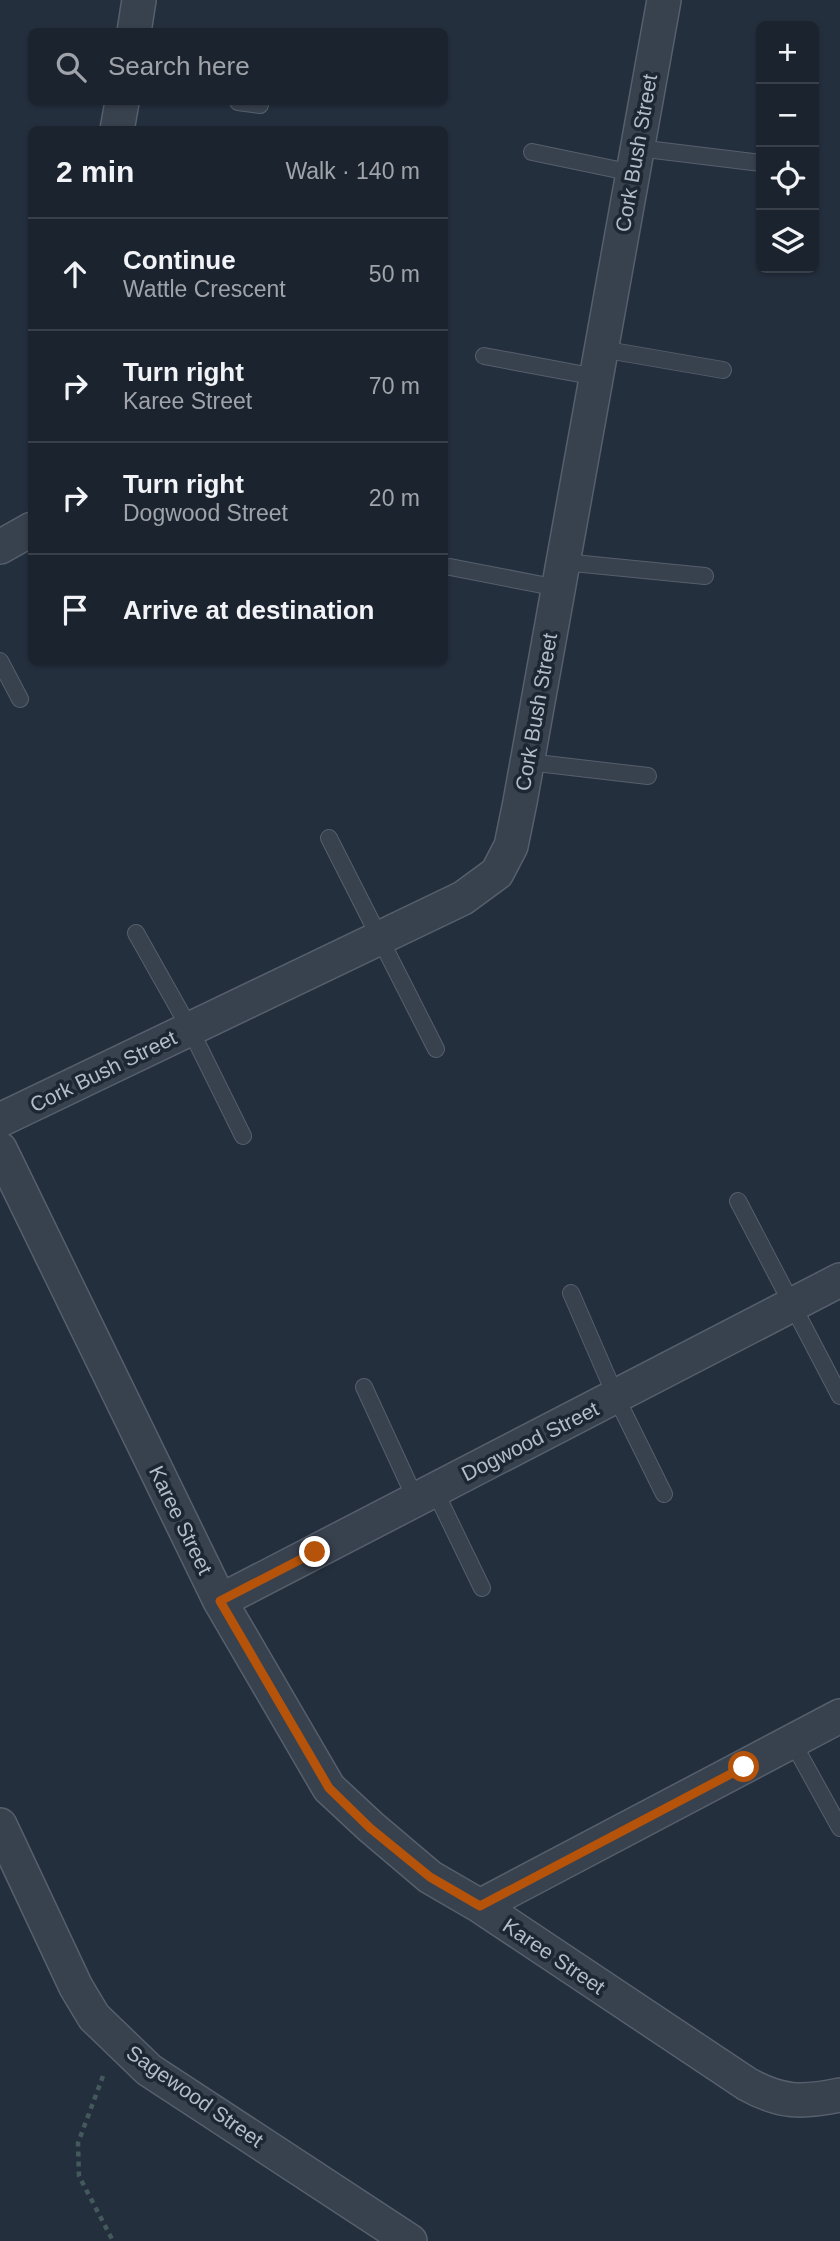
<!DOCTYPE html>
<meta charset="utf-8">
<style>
:root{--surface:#1b232e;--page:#242b36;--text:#f1f3f6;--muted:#a0a4aa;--line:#39404a}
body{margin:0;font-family:Arial,sans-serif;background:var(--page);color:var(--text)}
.controls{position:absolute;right:21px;top:21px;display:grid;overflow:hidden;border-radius:10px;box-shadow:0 2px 5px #0004}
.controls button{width:63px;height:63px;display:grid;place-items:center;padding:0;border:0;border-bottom:2px solid var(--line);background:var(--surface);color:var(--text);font:35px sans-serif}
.stop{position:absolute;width:21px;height:21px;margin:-16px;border:5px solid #b45309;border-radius:50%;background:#fff}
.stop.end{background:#b45309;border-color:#fff;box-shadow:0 2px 7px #0008}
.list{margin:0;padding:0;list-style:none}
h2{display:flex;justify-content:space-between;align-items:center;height:91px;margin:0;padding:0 28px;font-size:30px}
h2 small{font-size:23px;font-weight:400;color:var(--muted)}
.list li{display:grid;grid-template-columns:46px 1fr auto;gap:21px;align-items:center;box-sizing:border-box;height:112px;padding:0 28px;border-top:2px solid var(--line)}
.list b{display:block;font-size:26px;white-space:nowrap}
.list p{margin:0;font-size:23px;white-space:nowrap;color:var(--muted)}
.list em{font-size:23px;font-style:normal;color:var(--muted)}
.icon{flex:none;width:38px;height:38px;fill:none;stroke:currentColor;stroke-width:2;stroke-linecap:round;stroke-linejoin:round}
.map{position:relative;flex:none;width:840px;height:2241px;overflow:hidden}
.search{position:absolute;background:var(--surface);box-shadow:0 2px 5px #0004;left:28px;top:28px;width:420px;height:77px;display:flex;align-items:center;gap:18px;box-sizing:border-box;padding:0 24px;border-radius:10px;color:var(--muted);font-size:26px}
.panel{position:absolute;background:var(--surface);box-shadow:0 2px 5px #0004;left:28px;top:126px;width:420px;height:539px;border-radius:10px}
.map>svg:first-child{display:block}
</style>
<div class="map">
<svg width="840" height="2241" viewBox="0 0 840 2241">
<rect width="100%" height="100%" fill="#242f3e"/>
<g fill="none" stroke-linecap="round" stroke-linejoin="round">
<defs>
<path id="lane" d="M238,102L260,105
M638,148L761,163
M532,152L633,173
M601,349L723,370
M484,356L596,377
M563,562L705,576
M450,567L558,588
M0,661L20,699
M528,762L648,776
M329,838L436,1049
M136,933L190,1029L243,1136
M738,1201L840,1396
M571,1293L616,1397L664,1494
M364,1387L416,1500
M435,1491L482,1588
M792,1741L840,1828"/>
<path id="street" d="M134,32L139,0
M117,130L122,102
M0,547L32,529
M0,1120L463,898L497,873L511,846L520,802L664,0
M0,1149L220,1601L329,1788L371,1827L430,1877L480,1906L747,2084C781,2103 802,2103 840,2095
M220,1601L840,1280
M0,1825L76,1987L94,2017L149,2070L410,2241
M480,1906L840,1716"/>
</defs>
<use href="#lane" stroke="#565f6c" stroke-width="18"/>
<use href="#street" stroke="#565f6c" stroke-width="36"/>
<path stroke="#44595c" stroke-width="4.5" stroke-dasharray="5 5" stroke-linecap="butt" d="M103,2076L78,2143L79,2176L113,2241"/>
<use href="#lane" stroke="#38414e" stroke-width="16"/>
<use href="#street" stroke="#38414e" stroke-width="33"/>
</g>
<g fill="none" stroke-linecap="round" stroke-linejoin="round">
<path stroke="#b45309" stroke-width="9" d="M315,1552L220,1601L329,1788L370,1828L430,1877L480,1906L744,1767"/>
</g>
<g text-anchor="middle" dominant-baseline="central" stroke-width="7" stroke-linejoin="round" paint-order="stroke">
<g font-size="21" fill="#b4bcc9" stroke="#1d2633">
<text transform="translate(636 153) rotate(-80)">Cork Bush Street</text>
<text transform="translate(536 712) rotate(-80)">Cork Bush Street</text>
<text transform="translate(103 1071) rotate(-26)">Cork Bush Street</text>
<text transform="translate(530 1441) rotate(-27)">Dogwood Street</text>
<text transform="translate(181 1520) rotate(64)">Karee Street</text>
<text transform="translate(554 1956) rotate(34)">Karee Street</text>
<text transform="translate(195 2096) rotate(35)">Sagewood Street</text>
</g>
</g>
</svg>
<div class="controls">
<button>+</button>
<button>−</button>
<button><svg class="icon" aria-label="locate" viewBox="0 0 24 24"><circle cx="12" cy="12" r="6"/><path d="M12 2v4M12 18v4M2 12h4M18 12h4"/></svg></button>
<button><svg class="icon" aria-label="layers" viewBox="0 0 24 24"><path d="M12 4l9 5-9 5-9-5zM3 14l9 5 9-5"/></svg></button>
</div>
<div class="stop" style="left:744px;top:1767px"></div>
<div class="stop end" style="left:315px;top:1552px"></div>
<div class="search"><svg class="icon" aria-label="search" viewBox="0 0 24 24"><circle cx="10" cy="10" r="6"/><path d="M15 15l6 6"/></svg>Search here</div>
<section class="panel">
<h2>2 min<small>Walk · 140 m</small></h2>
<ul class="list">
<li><svg class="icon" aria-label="ahead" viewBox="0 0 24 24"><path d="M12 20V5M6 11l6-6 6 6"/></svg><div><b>Continue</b><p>Wattle Crescent</p></div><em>50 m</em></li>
<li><svg class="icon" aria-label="right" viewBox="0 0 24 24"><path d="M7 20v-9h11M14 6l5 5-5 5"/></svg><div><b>Turn right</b><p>Karee Street</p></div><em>70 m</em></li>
<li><svg class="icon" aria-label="right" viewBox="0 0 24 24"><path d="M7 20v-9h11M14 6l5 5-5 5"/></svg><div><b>Turn right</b><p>Dogwood Street</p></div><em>20 m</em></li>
<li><svg class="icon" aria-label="arrive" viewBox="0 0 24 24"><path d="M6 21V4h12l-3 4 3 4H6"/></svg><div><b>Arrive at destination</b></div></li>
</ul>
</section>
</div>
